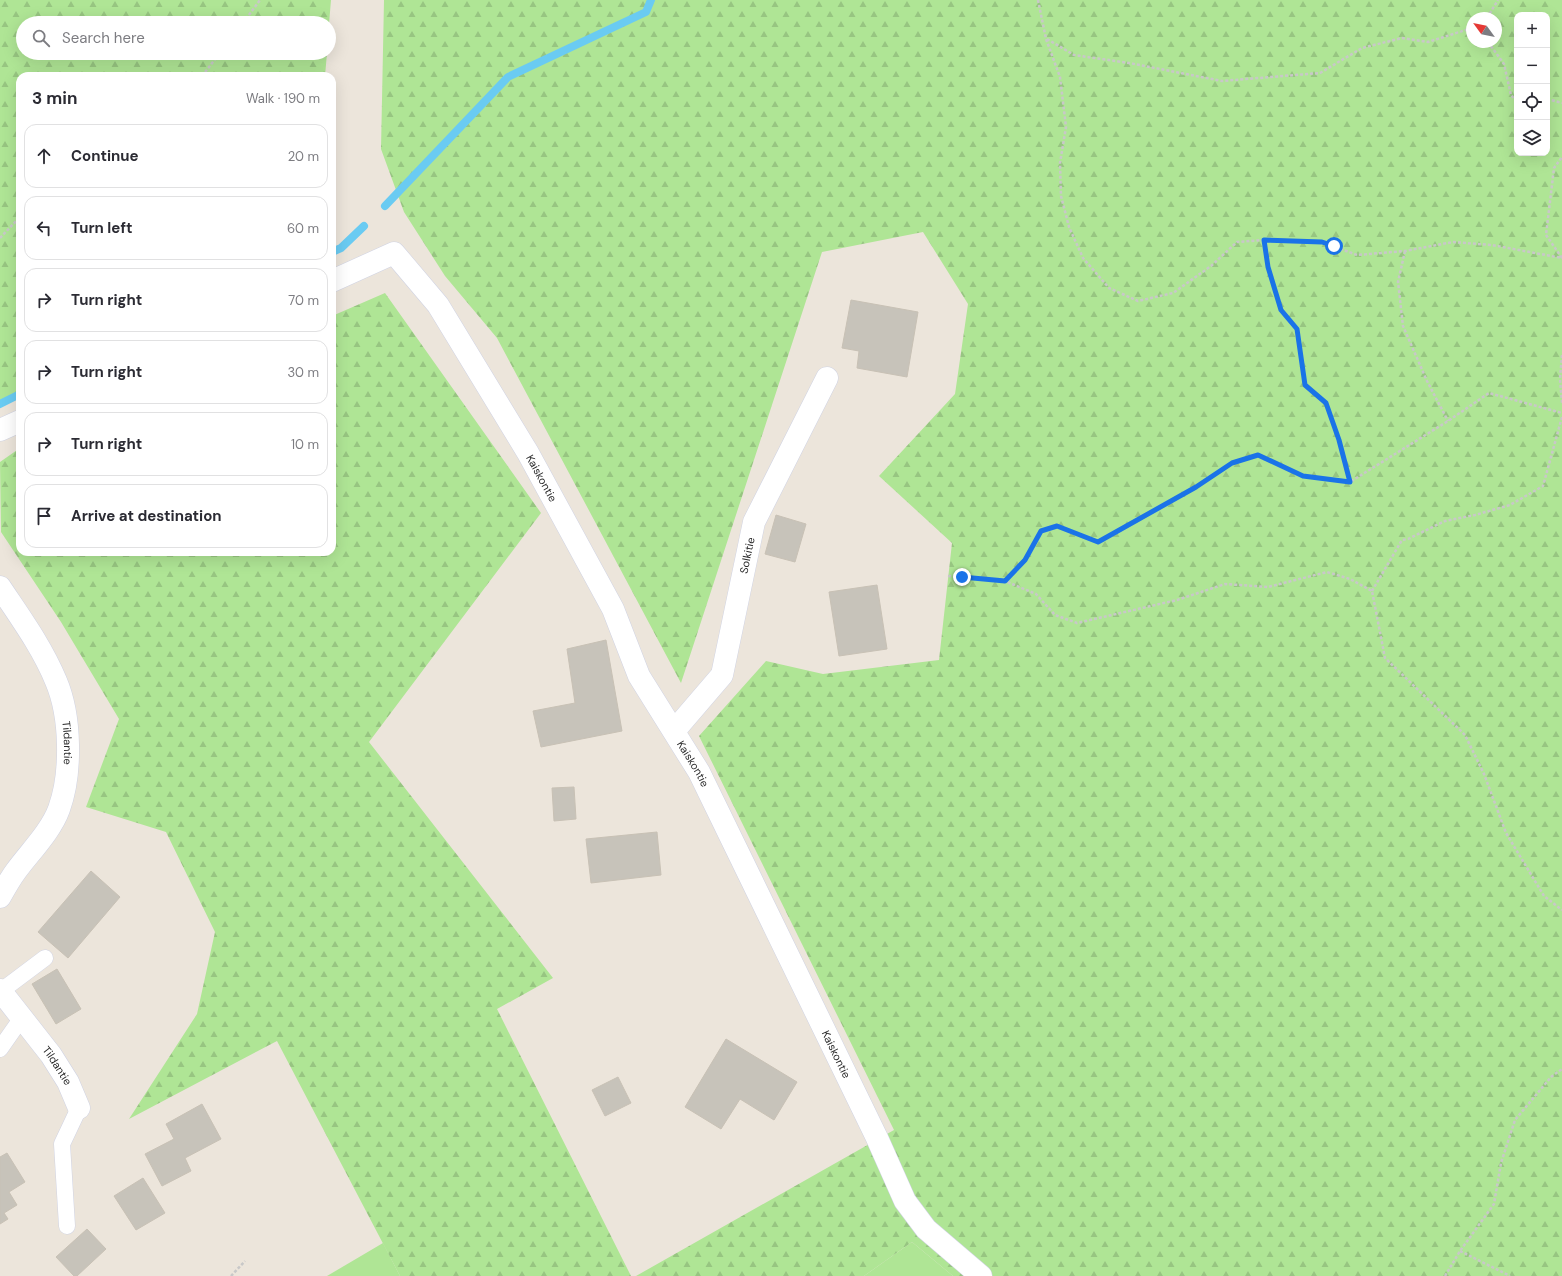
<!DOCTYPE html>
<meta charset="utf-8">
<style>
:root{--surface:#fff;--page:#f7f7f7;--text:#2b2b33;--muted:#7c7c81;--line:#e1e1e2}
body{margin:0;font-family:"DM Sans",sans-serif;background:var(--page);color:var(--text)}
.controls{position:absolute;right:12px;top:12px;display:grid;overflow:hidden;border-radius:8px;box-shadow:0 4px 16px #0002}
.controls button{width:36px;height:36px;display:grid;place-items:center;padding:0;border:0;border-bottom:1px solid var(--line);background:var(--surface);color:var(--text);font:20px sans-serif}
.compass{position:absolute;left:1466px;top:12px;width:36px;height:36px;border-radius:50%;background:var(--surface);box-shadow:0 4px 16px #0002;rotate:303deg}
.stop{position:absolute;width:12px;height:12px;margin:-9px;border:3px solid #1a73e8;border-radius:50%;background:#fff}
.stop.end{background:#1a73e8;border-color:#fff;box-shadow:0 1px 4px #0008}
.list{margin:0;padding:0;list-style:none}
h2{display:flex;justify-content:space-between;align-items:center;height:52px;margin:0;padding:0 16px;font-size:17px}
h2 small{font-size:13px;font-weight:400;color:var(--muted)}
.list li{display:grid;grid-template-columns:26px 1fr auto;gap:12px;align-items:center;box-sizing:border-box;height:64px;margin:0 8px 8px;padding:0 8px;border:1px solid var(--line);border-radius:12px}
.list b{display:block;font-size:15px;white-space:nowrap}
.list em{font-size:13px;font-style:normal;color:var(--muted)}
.icon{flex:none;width:22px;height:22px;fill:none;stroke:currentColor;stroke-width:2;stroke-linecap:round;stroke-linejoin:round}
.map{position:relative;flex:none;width:1562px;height:1276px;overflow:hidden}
.search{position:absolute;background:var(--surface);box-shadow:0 4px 16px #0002;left:16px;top:16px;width:320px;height:44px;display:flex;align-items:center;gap:10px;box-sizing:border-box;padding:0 14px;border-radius:22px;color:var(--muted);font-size:15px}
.panel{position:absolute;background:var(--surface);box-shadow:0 4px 16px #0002;left:16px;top:72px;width:320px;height:484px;border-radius:12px}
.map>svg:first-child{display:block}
</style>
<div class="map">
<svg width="1562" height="1276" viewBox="0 0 1562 1276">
<defs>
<pattern id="forest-firs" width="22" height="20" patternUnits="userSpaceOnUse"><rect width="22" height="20" fill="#afe595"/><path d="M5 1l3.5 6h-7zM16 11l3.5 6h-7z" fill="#97c581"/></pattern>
</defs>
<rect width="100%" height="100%" fill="#ece5db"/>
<path fill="#afe595" d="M912,1242L953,1276H864Z
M383,1243L400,1276H327Z"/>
<path fill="url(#forest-firs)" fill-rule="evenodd" d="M0,0H331L329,24L23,23V53H327L325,76H20V394L0,404Z
M384,0H1562V1276H953L912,1242L864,1276H636L894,1130L699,736L766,661L823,674L939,660L952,543L879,476L955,394L968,304L923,232L822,252L681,683L497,338L445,276L404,212L381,149ZM1517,15H1547V153H1517ZM1472,18H1496V42H1472Z
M385,293L541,513L369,742L553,978L497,1009L631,1276H400L277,1041L129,1119L197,1014L215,932L166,832L86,807L119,719L61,622L1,532L0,462L20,448V552H332V316Z"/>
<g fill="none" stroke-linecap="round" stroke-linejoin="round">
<path stroke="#6acbf2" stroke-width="8" d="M385,206L508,77L646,12L651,0
M332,252L341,248L364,226
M0,404L20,394"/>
</g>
<path fill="#c7c3ba" stroke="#c8c1b5" d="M851,300L918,312L907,377L857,368L859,351L842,348Z
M776,515L806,524L795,562L765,554Z
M877,585L887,649L839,656L829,592Z
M606,640L622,731L541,747L533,711L575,703L567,649Z
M574,787L576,819L554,821L552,788Z
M657,832L661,875L591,883L586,839Z
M91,871L120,897L68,958L38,932Z
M57,969L81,1009L56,1024L32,984Z
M726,1039L797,1082L774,1120L740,1099L721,1129L685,1107Z
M618,1077L631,1103L605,1116L592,1090Z
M202,1104L221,1139L185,1158L191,1171L162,1186L145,1154L174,1139L166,1124Z
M7,1153L25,1182L9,1192L17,1205L4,1213L8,1219L0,1224V1157Z
M143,1178L165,1213L136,1230L114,1196Z
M87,1229L106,1249L77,1276H74L56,1257Z"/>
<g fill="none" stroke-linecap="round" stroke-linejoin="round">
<defs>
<path id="service" d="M1,991L45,958
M0,1049L21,1019
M67,1226L62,1144L79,1108"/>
<g id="minor">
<path id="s1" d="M332,281L394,253L438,305L528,453L613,609L639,676L699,772L877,1138L905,1201L926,1229L981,1276"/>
<path d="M0,430L20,421"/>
<path id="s2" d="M0,587C20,617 42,647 56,681C71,716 72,773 59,809C51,831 30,852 16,871C10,879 5,888 0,897"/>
<path id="s3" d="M674,731L722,675L754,522L827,378"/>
<path id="s4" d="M0,990L51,1055L68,1082L79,1108"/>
</g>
</defs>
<use href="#service" stroke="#d0d3e3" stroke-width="17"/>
<use href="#minor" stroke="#d0d3e3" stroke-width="23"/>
<path stroke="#c8c8c8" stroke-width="2.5" stroke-dasharray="3 2" stroke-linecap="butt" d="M1038,0L1046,39L1060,77L1066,127L1060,163L1061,196L1069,227L1083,258L1109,288L1138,301L1173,293L1211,266L1237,242L1264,240L1322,242L1357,255L1405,251L1453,242L1492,245L1562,258
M1487,18L1498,0
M243,23L260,0
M1047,39L1074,55L1129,63L1222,81L1320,73L1362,48L1402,38L1428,42L1472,28
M1488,42L1504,64L1511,95L1517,102
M202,76L220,53
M1547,99L1562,103
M0,238L20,217
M1264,240L1268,267L1281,310L1297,329L1305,385L1326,403L1339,440L1350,482
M1405,251L1398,282L1403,326L1427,381L1448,421
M1562,258L1546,235L1554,168L1562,157
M1562,355L1560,379L1562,403
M948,576L1005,581L1036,594L1055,615L1077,623L1177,600L1225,584L1268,587L1327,572L1350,579L1372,591L1385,658L1465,735L1484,774L1506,833L1544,896L1562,910
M1005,581L1025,560L1041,531L1057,525L1098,542L1196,487L1232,463L1258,455L1303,476L1350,482L1448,421L1489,393L1562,413
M1372,591L1402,540L1408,539L1445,521L1475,515L1510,505L1543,486L1562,417
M1460,1251L1510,1276
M231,1276L245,1261
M1445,1276L1460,1251L1494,1204L1501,1163L1515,1120L1551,1077L1562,1069"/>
<use href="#service" stroke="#fff" stroke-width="16"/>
<use href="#minor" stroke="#fff" stroke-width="22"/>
</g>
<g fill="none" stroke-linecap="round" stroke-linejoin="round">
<path stroke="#1a73e8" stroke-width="5" d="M962,577L1005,581L1025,560L1041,531L1057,526L1098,542L1196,487L1232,463L1258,455L1303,476L1350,482L1339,440L1326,403L1305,385L1297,329L1281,310L1268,267L1264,240L1322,242L1334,246"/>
</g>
<g text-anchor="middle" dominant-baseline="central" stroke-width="4" stroke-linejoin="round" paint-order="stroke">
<g font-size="11" fill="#2a2a2a" stroke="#fff">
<text stroke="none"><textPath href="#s1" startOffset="338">Kaiskontie</textPath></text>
<text stroke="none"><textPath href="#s3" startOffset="196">Solkitie</textPath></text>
<text stroke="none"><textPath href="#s2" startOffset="173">Tildantie</textPath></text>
<text stroke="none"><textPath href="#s1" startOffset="662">Kaiskontie</textPath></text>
<text stroke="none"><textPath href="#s1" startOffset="986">Kaiskontie</textPath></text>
<text stroke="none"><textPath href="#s4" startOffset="95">Tildantie</textPath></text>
</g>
</g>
</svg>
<div class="controls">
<button>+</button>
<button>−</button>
<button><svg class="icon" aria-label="locate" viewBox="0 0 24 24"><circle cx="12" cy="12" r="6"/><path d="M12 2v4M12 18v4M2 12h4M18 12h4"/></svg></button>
<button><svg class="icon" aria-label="layers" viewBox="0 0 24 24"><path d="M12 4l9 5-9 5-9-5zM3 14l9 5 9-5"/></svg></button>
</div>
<svg class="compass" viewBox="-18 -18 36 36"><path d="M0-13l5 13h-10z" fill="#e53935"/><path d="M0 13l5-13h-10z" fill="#7c7c81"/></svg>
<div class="stop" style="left:1334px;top:246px"></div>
<div class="stop end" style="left:962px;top:577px"></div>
<div class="search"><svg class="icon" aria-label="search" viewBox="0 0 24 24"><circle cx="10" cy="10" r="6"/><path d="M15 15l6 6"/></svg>Search here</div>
<section class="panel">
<h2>3 min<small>Walk · 190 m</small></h2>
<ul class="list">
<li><svg class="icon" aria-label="ahead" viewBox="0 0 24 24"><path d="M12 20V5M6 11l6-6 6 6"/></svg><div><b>Continue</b></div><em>20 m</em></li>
<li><svg class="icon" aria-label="left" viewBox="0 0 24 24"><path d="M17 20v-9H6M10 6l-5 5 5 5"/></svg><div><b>Turn left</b></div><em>60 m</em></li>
<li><svg class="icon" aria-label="right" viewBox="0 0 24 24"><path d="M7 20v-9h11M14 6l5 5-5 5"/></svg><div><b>Turn right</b></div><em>70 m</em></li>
<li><svg class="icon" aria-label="right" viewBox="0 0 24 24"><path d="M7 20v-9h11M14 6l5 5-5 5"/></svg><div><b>Turn right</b></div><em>30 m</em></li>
<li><svg class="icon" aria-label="right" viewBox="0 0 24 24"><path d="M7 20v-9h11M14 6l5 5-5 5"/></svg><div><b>Turn right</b></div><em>10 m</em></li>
<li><svg class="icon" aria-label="arrive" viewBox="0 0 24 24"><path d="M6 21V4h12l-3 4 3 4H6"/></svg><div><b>Arrive at destination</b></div></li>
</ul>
</section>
</div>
